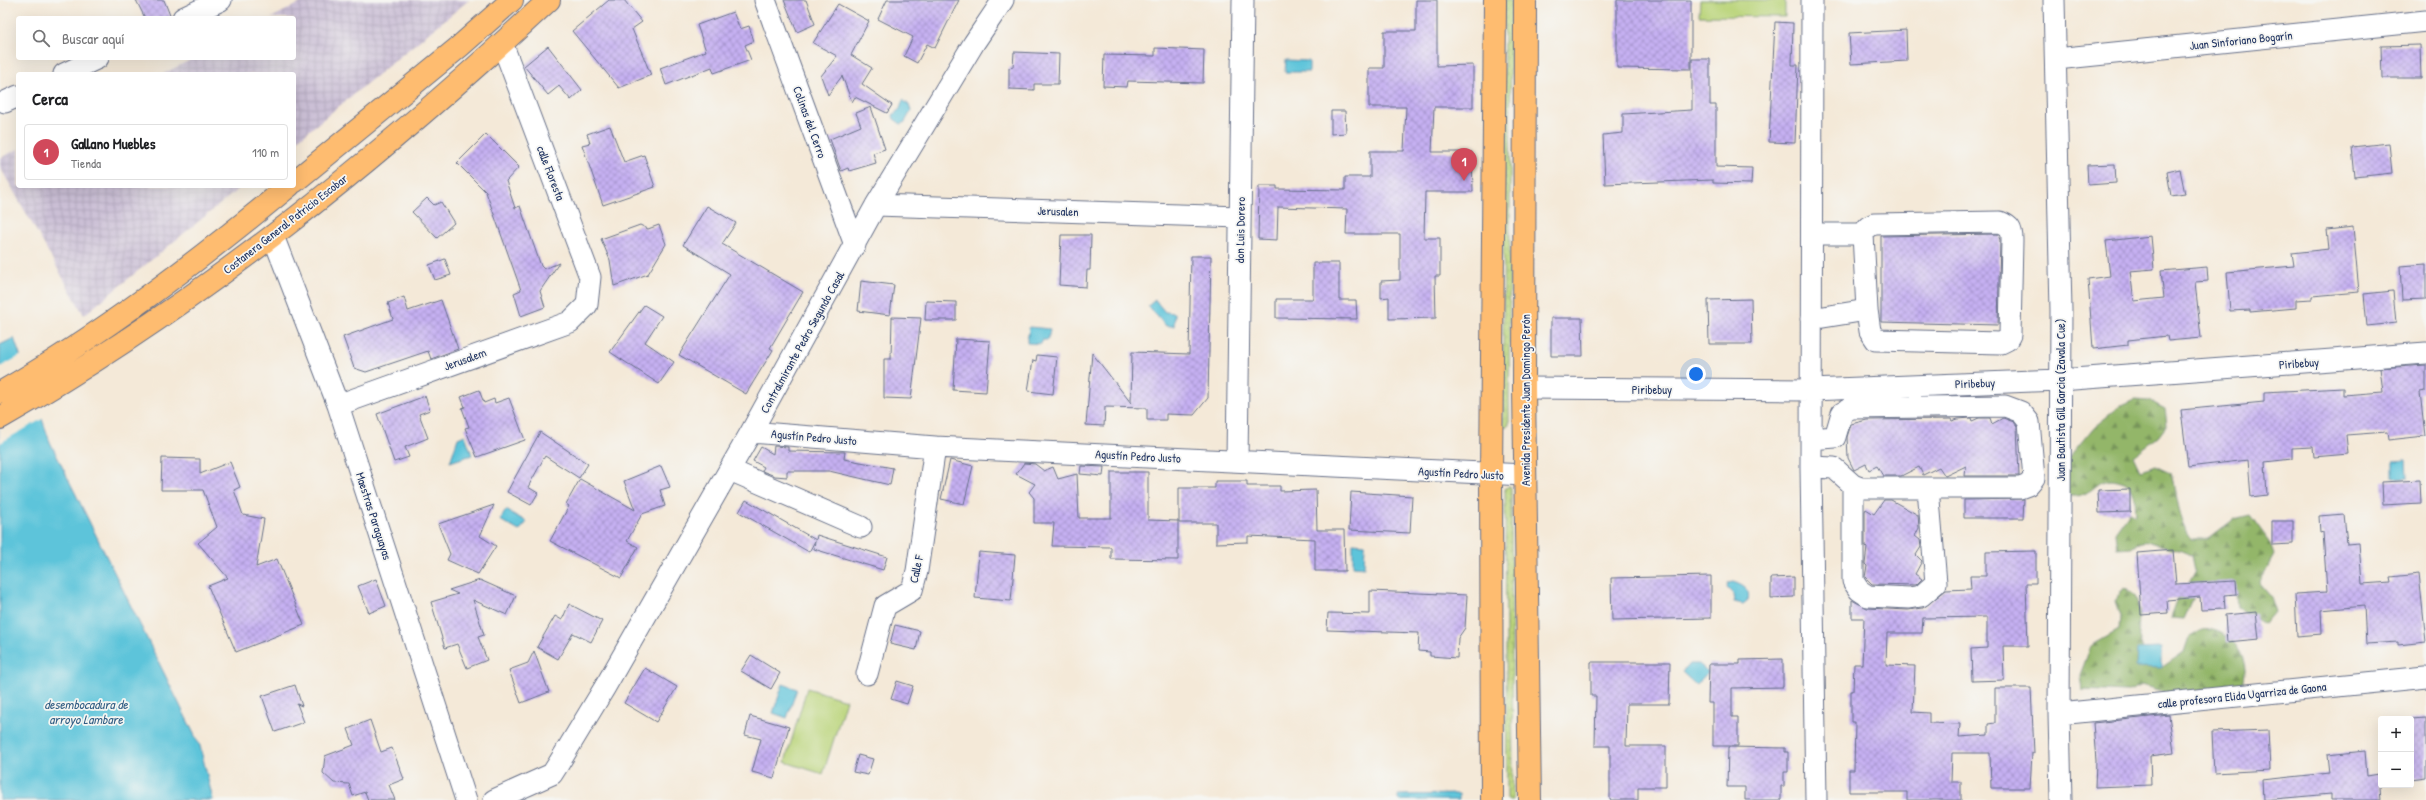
<!DOCTYPE html>
<html lang="es">
<meta charset="utf-8">
<style>
:root{--surface:#fff;--page:#f2f2f2;--text:#202124;--muted:#757577;--line:#e0e0e0;--accent:#d1495b}
body{margin:0;font-family:"Patrick Hand",sans-serif;background:var(--page);color:var(--text)}
.controls{position:absolute;right:12px;bottom:12px;display:grid;overflow:hidden;border-radius:4px;box-shadow:0 4px 16px #0002}
.controls button{width:36px;height:36px;display:grid;place-items:center;padding:0;border:0;border-bottom:1px solid var(--line);background:var(--surface);color:var(--text);font:20px sans-serif}
.you{position:absolute;left:1696px;top:374px;width:14px;height:14px;margin:-10px;border:3px solid #fff;border-radius:50%;background:#1a73e8;box-shadow:0 0 0 6px #1a73e833}
.badge{display:grid;place-items:center;width:26px;height:26px;border-radius:50%;background:var(--accent);color:#fff;font-size:13px;font-weight:700}
.pin{position:absolute;translate:-50% -33px;filter:drop-shadow(0 1px 2px #0008)}
.pin::after{content:'';position:absolute;top:21px;width:14px;height:12px;background:inherit;clip-path:polygon(0 0,100% 0,50% 100%)}
.list{margin:0;padding:0;list-style:none}
h2{display:flex;justify-content:space-between;align-items:center;height:52px;margin:0;padding:0 16px;font-size:17px}
h2 small{font-size:13px;font-weight:400;color:var(--muted)}
.list li{display:grid;grid-template-columns:26px 1fr auto;gap:12px;align-items:center;box-sizing:border-box;height:56px;margin:0 8px 8px;padding:0 8px;border:1px solid var(--line);border-radius:4px}
.list b{display:block;font-size:15px;white-space:nowrap}
.list p{margin:0;font-size:13px;white-space:nowrap;color:var(--muted)}
.list em{font-size:13px;font-style:normal;color:var(--muted)}
.icon{flex:none;width:22px;height:22px;fill:none;stroke:currentColor;stroke-width:2;stroke-linecap:round;stroke-linejoin:round}
.map{position:relative;flex:none;width:2426px;height:800px;overflow:hidden}
.search{position:absolute;background:var(--surface);box-shadow:0 4px 16px #0002;left:16px;top:16px;width:280px;height:44px;display:flex;align-items:center;gap:10px;box-sizing:border-box;padding:0 14px;border-radius:4px;color:var(--muted);font-size:15px}
.panel{position:absolute;background:var(--surface);box-shadow:0 4px 16px #0002;left:16px;top:72px;width:280px;height:116px;border-radius:4px}
.map>svg:first-child{display:block}
</style>
<div class="map">
<svg width="2426" height="800" viewBox="0 0 2426 800">
<defs>
<pattern id="industrial-grid" width="8" height="8" patternUnits="userSpaceOnUse"><rect width="8" height="8" fill="#cbbfd5"/><path d="M0 4h8M4 0v8" fill="none" stroke="#aea4b9"/></pattern>
<pattern id="grass-dots" width="8" height="8" patternUnits="userSpaceOnUse"><rect width="8" height="8" fill="#bad479"/><path d="M2 2h.1M6 6h.1" fill="none" stroke="#9fb66b" stroke-width="1.8" stroke-linecap="round"/></pattern>
<pattern id="forest-firs" width="22" height="20" patternUnits="userSpaceOnUse"><rect width="22" height="20" fill="#93b669"/><path d="M5 1l3.5 6h-7zM16 11l3.5 6h-7z" fill="#77945a"/></pattern>
<pattern id="building-cross-hatch" width="8" height="8" patternUnits="userSpaceOnUse"><rect width="8" height="8" fill="#c6b0f2"/><path d="M0 0l8 8M0 8l8-8" fill="none" stroke="#a090c7"/></pattern>
</defs>
<rect width="100%" height="100%" fill="#f6f6f2"/>
<filter id="ink" filterUnits="userSpaceOnUse"><feTurbulence type="fractalNoise" baseFrequency=".025" numOctaves="2"/><feDisplacementMap in="SourceGraphic" scale="8" xChannelSelector="R" yChannelSelector="G"/><feConvolveMatrix kernelMatrix="1 2 1 2 8 2 1 2 1" color-interpolation-filters="sRGB"/></filter>
<filter id="wash" filterUnits="userSpaceOnUse"><feTurbulence type="fractalNoise" baseFrequency=".012" numOctaves="4" result="noise"/><feDisplacementMap in="SourceGraphic" scale="16" xChannelSelector="R" yChannelSelector="G"/><feGaussianBlur stdDeviation="0.9" result="paint"/><feColorMatrix in="noise" values="0 0 0 0 0 0 0 0 0 0 0 0 0 0 0 0 0 1.4 0 .05"/><feComposite in="paint" operator="in"/></filter>
<g filter="url(#wash)">
<rect width="100%" height="100%" fill="#f4e9d8"/>
<path fill="url(#industrial-grid)" d="M306,0H469L294,143V74H163L194,58H294V18H271Z
M18,149V186H242L84,315L0,167V158Z"/>
<path fill="url(#grass-dots)" stroke="#6a826c" d="M1504,0H1511L1509,425L1506,427L1503,425Z
M1509,486L1511,489L1513,800H1507L1505,489Z"/>
<path fill="url(#forest-firs)" stroke="#577264" d="M2134,400L2150,401L2165,409L2167,425L2158,437L2133,456L2140,471L2156,466L2171,473C2177,499 2176,515 2191,539H2208L2234,519L2250,515L2269,541L2274,555L2259,583L2270,596L2275,611L2265,623L2237,608L2236,593L2200,583L2184,619L2170,618L2177,599L2180,598L2195,570L2192,556C2177,547 2162,547 2147,541L2132,547L2117,548L2115,533L2130,512L2136,515L2135,500L2129,485C2095,470 2100,494 2075,496C2070,497 2064,494 2060,493L2064,463L2094,427L2119,407Z
M2125,587L2135,596L2141,615L2137,631L2147,661L2161,668L2184,652L2189,637C2193,635 2198,631 2202,630C2225,626 2244,649 2245,670C2245,675 2244,680 2243,685L2173,694L2142,685L2127,692L2082,690L2080,675L2091,646L2119,630L2120,615L2115,601Z"/>
<path fill="#bad479" stroke="#6a826c" d="M1700,0H1785V17L1699,16Z
M807,688L846,700L823,774L785,762Z"/>
<path fill="#5dc4da" stroke="#3c7a9c" d="M1286,60L1309,61V72H1285Z
M903,100L909,105L911,111L905,122L901,124L894,119L893,115L900,109Z
M1155,300L1165,312L1175,313L1174,326H1166L1148,306Z
M1029,327L1050,329L1048,340H1042L1041,344L1027,343Z
M14,338L50,442L200,746L213,800H0V345Z
M465,435L472,455L450,462L458,438Z
M2407,460L2408,477L2393,478V461Z
M506,510L527,522L519,531L500,520Z
M1353,543L1365,544L1364,567L1353,566Z
M1733,582C1742,585 1751,589 1748,600L1743,604L1734,602L1733,594L1727,588L1728,583Z
M2161,648V668L2136,667L2137,649Z
M1689,664H1699L1708,672L1696,685L1682,672Z
M783,684L797,689L787,718L773,713Z
M1459,794V800H1398V795Z"/>
<path fill="#f4e9d8" d="M22,355L44,418L0,443V367Z"/>
<g id="blocks">
<path fill="url(#building-cross-hatch)" d="M136,0H164L171,18H145Z
M609,0H624L642,22L632,29L651,75L619,88L572,31Z
M784,0H806L815,24L797,32Z
M887,0H959L935,48L927,44L917,63L904,56L913,37L878,19Z
M1416,0H1437V66L1473,65V107H1434L1432,152H1472L1473,192H1425L1424,238H1440V276H1435L1436,318L1389,319V297L1381,298V281L1400,280V234H1346L1347,209L1278,207L1277,240L1258,239L1259,186H1277V189L1345,190V177H1370V151H1404L1406,107H1369V68H1384V31H1416Z
M1617,0H1691V69L1617,68Z
M838,4L869,21L851,55L872,68L862,84L892,105L887,113L855,97L852,102L842,76L828,95L821,76L837,56L813,43Z
M733,12L740,29L749,26L754,41L745,45L751,60L714,73L712,67L666,85L660,68L706,51L697,25Z
M1775,22L1793,23L1792,65H1798L1795,143L1769,142Z
M1906,30L1907,61L1851,64L1849,33Z
M2420,45L2421,78H2382L2381,46Z
M548,46L582,90L571,100L559,86L548,95L524,66Z
M1155,48L1204,50L1203,83L1128,81L1127,87L1103,86L1104,55L1155,56Z
M1014,52L1059,54L1058,84H1034V90L1009,89V68L1013,67Z
M1692,59H1710V105H1716V167L1752,168L1751,184L1713,183V180L1605,184L1603,135L1623,133V114L1692,110Z
M871,107L885,149L873,153L876,163L849,171L848,168L841,171L830,139L861,126L856,113Z
M1331,111H1345L1346,133L1331,134Z
M610,126L624,162L644,155L655,187L603,205L582,145L590,143L587,134Z
M486,134L519,167L506,181L515,208L520,206L541,266L544,269L559,263L540,291L545,307L521,316L514,293L521,290L486,192L457,163Z
M2389,143L2392,173L2355,177L2352,147Z
M2115,164L2116,183L2088,185L2087,165Z
M2180,169L2185,194L2171,196L2167,172Z
M427,198L434,205L441,202L454,223L437,238L412,212Z
M707,206L736,223L722,244L803,292L770,348L773,350L746,394L679,355L730,274L683,245Z
M640,225L648,229L659,225L666,244L648,274L614,286L610,260L601,239Z
M2353,227L2359,292L2312,296V299L2296,300V308L2250,312V310L2230,311L2227,272L2294,266L2292,253L2329,249L2327,230Z
M1998,234L2000,240L1998,325L1881,322V236Z
M1061,235H1091L1090,270H1087L1086,287L1059,285Z
M2151,236L2154,269L2130,271L2134,301L2164,298L2161,271L2207,267L2208,281L2195,282L2201,338L2168,341L2167,336L2128,340V345L2093,349L2088,279L2110,276L2106,241Z
M1191,256H1211L1208,398L1194,415L1166,414V420H1147V408L1105,407L1104,426L1086,425L1092,353L1131,403L1132,352L1189,354Z
M445,259L451,275L435,280L429,265Z
M1313,263H1339V300H1356L1357,319L1276,318V299H1313Z
M2426,264V299L2402,300L2400,266Z
M861,281L894,285L890,315L858,311Z
M2393,291L2396,323L2367,326L2364,294Z
M404,297L408,311L441,300L458,349L431,359L428,351L366,372L354,368L343,337L393,319L388,303Z
M1751,299L1752,344H1709L1708,300Z
M926,301L956,302V320H925Z
M644,305L662,316L645,342L674,362L659,384L610,352Z
M892,317L921,318L911,399L884,398V359H891Z
M1551,318H1582L1583,356H1551Z
M956,339L990,341L986,392L953,390Z
M1037,355L1057,357L1053,394L1028,391L1033,360L1036,361Z
M2426,365V391L2420,392L2425,436L2388,440L2387,432L2346,435L2348,454L2314,457L2313,447L2292,448V459L2265,462L2267,495L2251,497L2248,460L2188,467L2181,410L2264,402V392L2343,388V395L2383,392L2380,368Z
M479,390L484,403L494,399L495,403L509,398L525,440L477,457L465,428L469,427L462,408L465,407L461,397Z
M425,396L430,410L419,414L428,438L405,447L409,457L394,462L377,414Z
M1971,418L1972,421L1979,418H1990L1992,424L2003,418L2014,422L2017,426L2019,476H1965L1966,466L1945,476L1939,467L1923,475L1919,467L1901,476H1883L1877,466L1869,470L1866,464L1854,470L1848,458L1847,437L1851,424L1867,420L1951,419L1952,421L1958,419Z
M540,432L588,464L579,478L545,456L528,487L538,493L531,505L507,492Z
M774,446L788,447V451L845,452L844,459L893,468L890,485L829,471H787V477L775,476L762,471L764,467L753,461L761,447L773,454Z
M162,458L200,459V474L230,462L240,487L234,490L243,515L264,519L256,567L277,559L304,625L236,652L208,586L228,578L198,543L217,527L203,490H161Z
M950,460L973,466L964,504L941,499Z
M1024,463L1035,464L1044,471L1053,467L1058,479L1077,474L1079,518H1111V472H1148V520L1178,521V560L1111,559V547L1052,546L1054,523H1034V498L1029,492L1035,484L1016,474Z
M661,466L670,487L660,490L665,506L642,514L627,541L638,547L621,578L550,541L569,506L566,504L580,479L635,510L624,481Z
M1081,466L1104,467L1103,476L1080,474Z
M2420,480L2421,503L2383,505L2382,482Z
M1215,481H1247V486H1280V491L1316,490L1317,530H1344L1345,571H1315V539L1248,536V542L1216,543V523H1179V488H1215Z
M2130,489V512L2099,513L2098,490Z
M1351,492L1412,496L1410,533L1349,530Z
M2024,499L2023,518H1964V500Z
M746,500L816,540L817,535L887,557L883,570L814,549L815,541L809,552L739,512Z
M1884,500H1891L1918,515L1919,528L1915,536L1920,540L1921,547L1916,555L1922,561L1915,574L1922,579L1916,585L1872,584L1865,577L1867,566L1865,564L1867,548L1865,546V511L1866,509L1874,514Z
M494,505L480,536L496,546L478,574L447,560L450,554L438,524Z
M2344,514L2347,544L2359,543L2362,584L2392,582L2391,577L2419,574L2426,642L2398,645V642L2366,644L2364,606L2321,610L2322,634L2297,636L2295,594L2327,592L2323,532L2320,533L2319,516Z
M2272,521H2293V544L2272,545Z
M2173,550L2176,584L2236,581L2237,594L2224,595L2225,609L2201,610L2200,597L2167,600L2168,613L2141,615L2137,553Z
M2036,551V583H2026L2028,646H2003L2004,680L1972,681L1971,649L1987,648V617L1923,618L1922,633H1887L1886,665L1915,666L1913,712L1929,713V723L1960,724L1959,737L1988,735V724L1995,723V688H2031L2034,753H2032L2030,788H1991L1990,753H1952L1951,782H1961V800H1907V792H1849V770H1854L1855,722H1851V691H1853L1854,664H1862L1864,618H1852V600L1867,608L1908,610L1923,608L1946,590L1971,589L1970,576H1986V552Z
M979,552L1015,555L1011,601L975,598Z
M1711,576V618L1612,620L1611,578Z
M1794,577V597L1771,598V578Z
M376,579L386,606L369,613L358,586Z
M480,580L516,596L507,615L473,600L484,635L478,637L487,660L467,668L457,644L445,648L431,602L458,594L449,590Z
M1370,591L1467,595L1465,628L1458,638L1457,658L1430,656V652L1418,651L1419,633L1327,630L1328,613L1370,614Z
M569,604L602,621L591,642L573,633L558,659L537,647L555,616L562,620Z
M2256,612L2259,639L2227,642L2225,615Z
M895,625L920,631L916,650L890,644Z
M534,651L549,692L521,703L509,670L528,663Z
M751,655L780,673L771,689L741,671Z
M1783,659V687L1732,688V717H1738V746H1713V703H1708L1709,664H1740V660Z
M1591,662H1670L1669,704H1627L1626,746H1666V787H1638V800H1610V746H1595L1596,696H1591Z
M645,668L677,687L656,722L624,703Z
M897,681L913,686L907,704L891,699Z
M295,685L302,706L297,704L304,722L275,732L262,696Z
M2169,715L2174,753L2150,756L2151,785L2095,787L2096,761L2093,723Z
M750,716L789,727L774,778L752,772L761,739L745,735Z
M2426,718V778L2411,780V719Z
M370,720L381,752L392,748L404,779L389,785L395,800H368L365,792L353,796L349,784L334,783L323,773L325,756L354,745L348,729Z
M2268,730L2270,770L2214,773L2212,732Z
M1728,747L1785,748V752H1788V772H1784V786H1781V800H1745V787H1727Z
M2365,751L2367,776L2379,774L2381,800H2331V794L2263,800L2262,780L2329,773L2327,755Z
M858,755L873,759L868,775L853,772Z"/>
</g>
</g>
<g filter="url(#ink)">
<use href="#blocks" fill-opacity="0" stroke="#677089" stroke-width="1"/>
<g fill="none" stroke-linecap="round" stroke-linejoin="round">
<defs>
<path id="minor" d="M765,0L855,245
M1812,0L1811,467L1816,800
M2054,0L2061,310L2059,714L2061,800
M183,18L221,0
M2056,59L2426,21
M64,74L98,58
M5,102L18,96
M876,205L1240,217
M1863,234L1867,310
M273,236L338,405L466,800
M1811,319L1867,310L1870,331L1876,340L2001,343L2007,340L2010,335L2012,240C2012,229 2010,226 2000,222L1874,224L1868,227L1863,234H1812
M1524,388L1811,390L2060,380L2426,353
M338,405L570,322L587,305L590,277L502,43
M751,432L935,447L1525,475
M1811,439L1835,437L1842,413L1851,408L2005,406L2021,412L2029,422L2034,478L2028,485L2020,488H1861L1853,485L1834,468L1811,467
M1237,461L1243,0
M730,470L861,527
M1853,485V581L1859,590L1868,596L1909,598L1921,596L1936,583L1928,488
M867,674L885,606L912,590L917,571L935,447
M2059,714L2426,677
M494,800L552,774L559,763L605,687L751,432L876,205L974,43L1003,0"/>
<path id="major" d="M1525,0L1524,388L1530,800
M1492,800L1491,475L1495,0"/>
<path id="highway" d="M294,182L459,47L512,0
M0,393C103,334 198,261 289,186
M0,418C200,304 381,157 549,0"/>
</defs>
<use href="#minor" stroke="#677089" stroke-width="23"/>
<use href="#major" stroke="#677089" stroke-width="24"/>
<use href="#highway" stroke="#677089" stroke-width="24"/>
<use href="#minor" stroke="#fff" stroke-width="21"/>
<use href="#major" stroke="#febc70" stroke-width="22"/>
<use href="#highway" stroke="#febc70" stroke-width="22"/>
</g>
</g>
<g text-anchor="middle" dominant-baseline="central" stroke-width="3.5" stroke-linejoin="round" paint-order="stroke">
<g font-size="12" fill="#1b2f5e" stroke="#f6f6f2">
<text transform="translate(2241 40) rotate(-6)">Juan Sinforiano Bogarín</text>
<text transform="translate(810 122) rotate(70)">Colinas del Cerro</text>
<text transform="translate(551 173) rotate(69)">calle Floresta</text>
<text transform="translate(1058 211) rotate(2)">Jerusalen</text>
<text transform="translate(285 224) rotate(-38)">Costanera General Patricio Escobar</text>
<text transform="translate(1240 230) rotate(-89)">don Luis Dorero</text>
<text transform="translate(802 342) rotate(-61)">Contralmirante Pedro Segundo Casal</text>
<text transform="translate(465 359) rotate(-20)">Jerusalem</text>
<text transform="translate(2299 363) rotate(-4)">Piribebuy</text>
<text transform="translate(1975 383) rotate(-2)">Piribebuy</text>
<text x="1652" y="389">Piribebuy</text>
<text transform="translate(1525 400) rotate(-90)">Avenida Presidente Juan Domingo Perón</text>
<text transform="translate(2060 400) rotate(-90)">Juan Bautista Gill Garcia (Zavala Cue)</text>
<text transform="translate(814 437) rotate(5)">Agustín Pedro Justo</text>
<text transform="translate(1138 456) rotate(3)">Agustín Pedro Justo</text>
<text transform="translate(1461 473) rotate(3)">Agustín Pedro Justo</text>
<text transform="translate(374 516) rotate(72)">Maestras Paraguayas</text>
<text transform="translate(916 569) rotate(-78)">Calle F</text>
<text transform="translate(2242 695) rotate(-6)">calle profesora Elida Ugarriza de Gaona</text>
</g>
<g font-size="13" font-style="italic" fill="#2f5c83" stroke="#f6f6f2">
<text x="86" y="704">desembocadura de<tspan x="86" dy="15">arroyo Lambare</tspan></text>
</g>
</g>
</svg>
<div class="controls">
<button>+</button>
<button>−</button>
</div>
<div class="you"></div>
<div class="pin badge" style="left:1464px;top:181px">1</div>
<div class="search"><svg class="icon" aria-label="search" viewBox="0 0 24 24"><circle cx="10" cy="10" r="6"/><path d="M15 15l6 6"/></svg>Buscar aquí</div>
<section class="panel">
<h2>Cerca<small></small></h2>
<ul class="list">
<li><span class="badge">1</span><div><b>Gallano Muebles</b><p>Tienda</p></div><em>110 m</em></li>
</ul>
</section>
</div>
